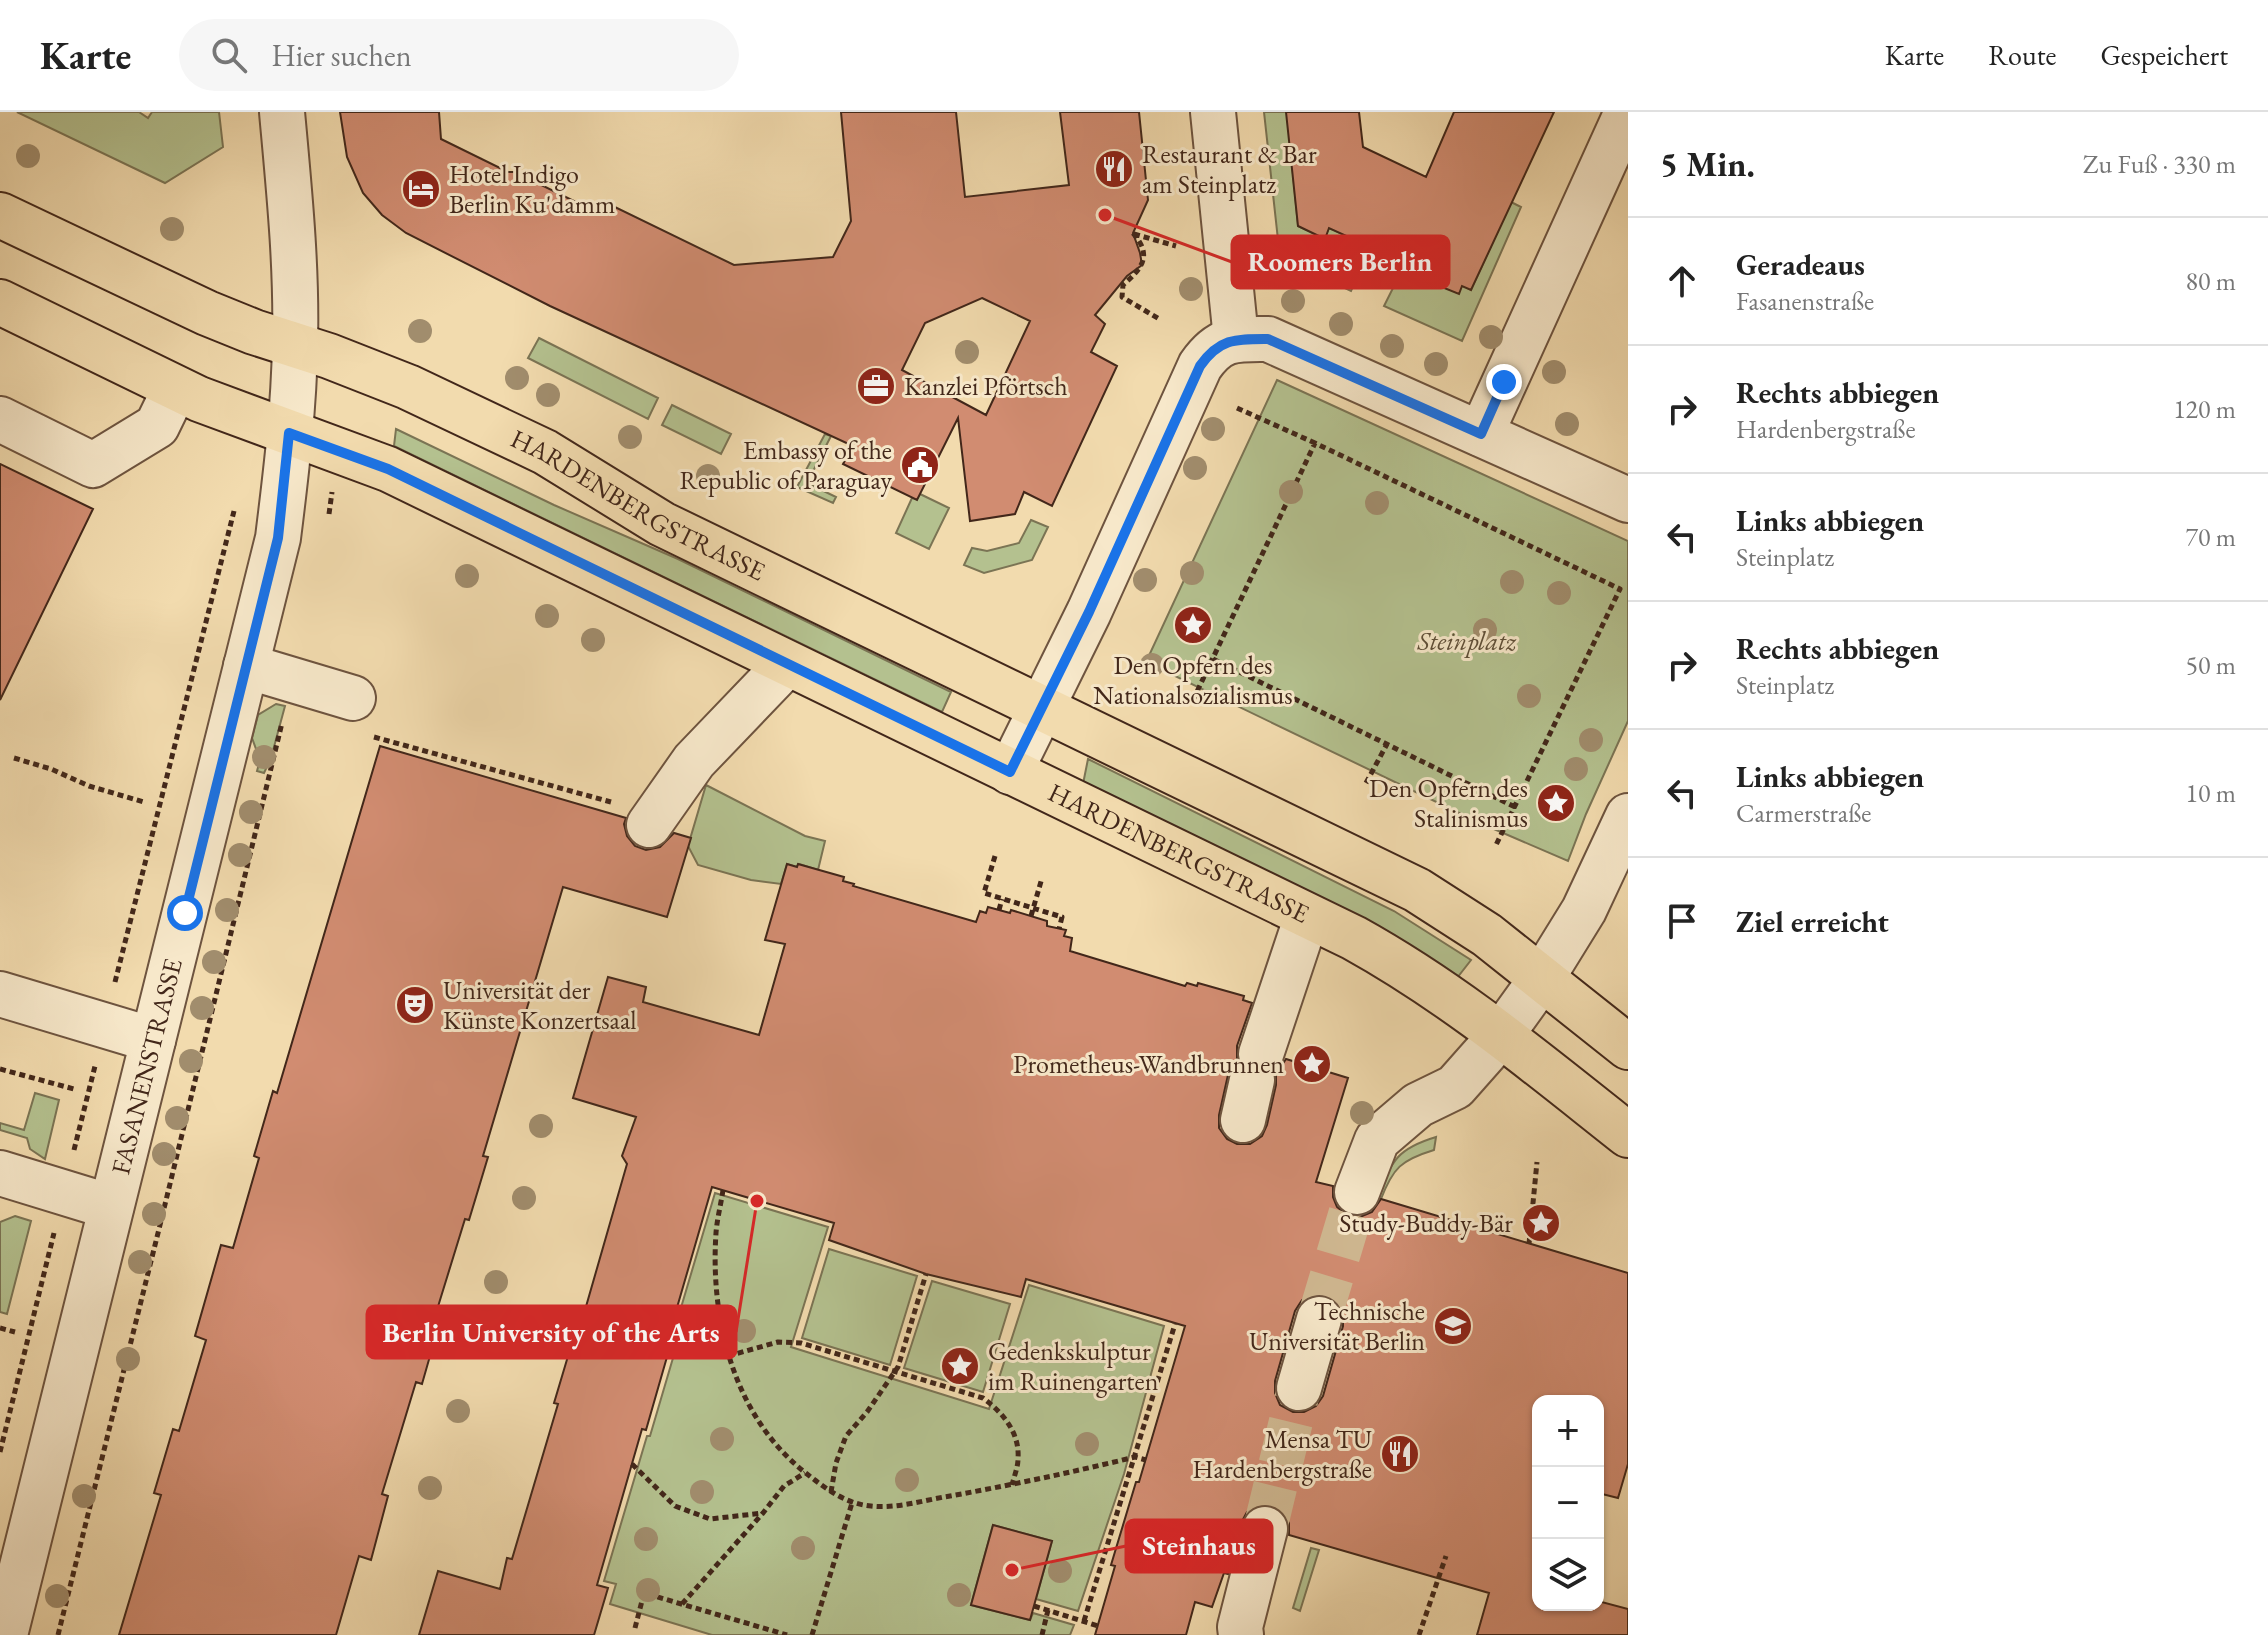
<!DOCTYPE html>
<html lang="de">
<meta charset="utf-8">
<style>
:root{--surface:#fff;--page:#f6f6f6;--text:#222;--muted:#767676;--line:#e0e0e0}
body{margin:0;font-family:"EB Garamond",serif;background:var(--page);color:var(--text)}
.controls{position:absolute;right:24px;bottom:24px;display:grid;overflow:hidden;border-radius:16px;box-shadow:0 2px 6px #0004}
.controls button{width:72px;height:72px;display:grid;place-items:center;padding:0;border:0;border-bottom:2px solid var(--line);background:var(--surface);color:var(--text);font:40px sans-serif}
.stop{position:absolute;width:24px;height:24px;margin:-18px;border:6px solid #1a73e8;border-radius:50%;background:#fff}
.stop.end{background:#1a73e8;border-color:#fff;box-shadow:0 2px 8px #0008}
.list{margin:0;padding:0;list-style:none}
h2{display:flex;justify-content:space-between;align-items:center;height:104px;margin:0;padding:0 32px;font-size:34px}
h2 small{font-size:26px;font-weight:400;color:var(--muted)}
.list li{display:grid;grid-template-columns:52px 1fr auto;gap:24px;align-items:center;box-sizing:border-box;height:128px;padding:0 32px;border-top:2px solid var(--line)}
.list b{display:block;font-size:30px;white-space:nowrap}
.list p{margin:0;font-size:26px;white-space:nowrap;color:var(--muted)}
.list em{font-size:26px;font-style:normal;color:var(--muted)}
.icon{flex:none;width:44px;height:44px;fill:none;stroke:currentColor;stroke-width:2;stroke-linecap:round;stroke-linejoin:round}
.map{position:relative;flex:none;width:1628px;height:1523px;overflow:hidden}
header{display:flex;align-items:center;gap:48px;box-sizing:border-box;height:112px;padding:0 40px;background:var(--surface);border-bottom:2px solid var(--line)}
header strong{font-size:38px}
nav{display:flex;gap:44px;margin-inline-start:auto;font-size:28px}
.search{width:560px;height:72px;background:var(--page);display:flex;align-items:center;gap:20px;box-sizing:border-box;padding:0 28px;border-radius:44px;color:var(--muted);font-size:30px}
main{display:flex}
aside{flex:1;background:var(--surface)}
.map>svg:first-child{display:block}
</style>
<header>
<strong>Karte</strong>
<div class="search"><svg class="icon" aria-label="search" viewBox="0 0 24 24"><circle cx="10" cy="10" r="6"/><path d="M15 15l6 6"/></svg>Hier suchen</div>
<nav><a>Karte</a><a>Route</a><a>Gespeichert</a></nav>
</header>
<main>
<div class="map">
<svg width="1628" height="1523" viewBox="0 0 1628 1523">
<rect width="100%" height="100%" fill="#f2dbae"/>
<filter id="stains"><feTurbulence type="fractalNoise" baseFrequency=".0025" numOctaves="4"/><feColorMatrix values="0 0 0 0 .2 0 0 0 0 .09 0 0 0 0 .02 0 0 0 .5 -.17"/></filter>
<radialGradient id="worn" r=".72"><stop offset=".6" stop-color="#630" stop-opacity="0"/><stop offset="1" stop-color="#630" stop-opacity=".3"/></radialGradient>
<path fill="#b4c18f" stroke="#7b7454" stroke-width="2" d="M17,0H139L148,6L152,0H219L223,35L165,71Z
M1264,0H1287L1298,114L1324,126L1329,116L1371,135L1351,179L1280,146Z
M1511,90L1521,95L1462,229L1384,194L1399,164L1423,173L1427,169L1462,173L1471,178Z
M539,226L658,286L648,307L528,246Z
M1277,268L1628,429V609L1586,702L1568,749L1480,711L1146,550Z
M672,293L731,322L721,342L662,313Z
M396,317L554,393L678,447L951,580L942,600L394,334Z
M825,322L831,324L807,371L836,385L833,391L797,375Z
M920,382L949,396L929,437L896,421L912,386L917,387Z
M1031,408L1048,415L1032,448L984,461L964,453L972,436L987,439L1019,431Z
M276,592L285,594L271,646L264,661L257,659L260,648L252,626L258,603Z
M1088,647L1394,799L1471,848L1457,866L1387,819L1083,672Z
M706,673L805,724L825,729L818,758L799,752L797,755L787,752L781,772L751,768L698,753L688,734Z
M35,981L59,988L45,1047L30,1037L27,1026L0,1018V1011L24,1018Z
M1436,1025L1434,1038C1401,1048 1393,1056 1381,1087L1377,1086C1392,1049 1396,1037 1436,1025Z
M715,1081L828,1115L791,1235L989,1297L1029,1173L1164,1214L1124,1362L1078,1499L1036,1487L1052,1429L993,1413L971,1493L1030,1508L1033,1501L1074,1513L1070,1523H712L610,1492L616,1472L604,1469L647,1324H650L678,1229L672,1226Z
M15,1104L31,1109L7,1202L0,1200V1110Z
M829,1137L917,1164L890,1253L802,1226Z
M932,1169L1010,1192L983,1280L904,1256Z
M1311,1436L1319,1438L1300,1499L1293,1496Z"/>
<path fill="#d18c71" stroke="#42271a" stroke-width="2" fill-rule="evenodd" d="M340,0H439L441,27L508,60H515L590,97L615,95L734,153L833,145L851,109L841,0H956L965,85L1069,73L1060,0H1139L1148,88L1133,121L1140,141L1142,153L1127,164L1095,203L1105,212L1091,240L1117,254L1052,394L1024,380L1015,402L970,409L958,306L917,388L843,352L853,334L550,194L406,121L382,103L363,81L347,45ZM982,186L1030,209L986,303L902,258L925,211Z
M1286,0H1359L1363,35L1426,65L1454,0H1554L1471,178L1462,174L1459,182L1427,169L1424,173L1399,164L1395,146L1329,116L1325,127L1298,114Z
M0,352L93,397L0,588Z
M380,634L626,706L624,712L627,724L635,734L646,738L660,735L674,721L691,726L667,805L563,775L483,1044L488,1045L469,1108L465,1107L432,1214L438,1216L422,1272L416,1270L382,1382L388,1384L371,1448L359,1444L336,1523H119L161,1383L154,1381L173,1317L179,1319L206,1228L195,1224L221,1133L233,1136L259,1046L254,1044L273,979L277,981Z
M787,752L797,755L798,752L844,765L843,769L854,772L853,774L976,810L980,799L986,801L988,795L1010,801L1011,798L1047,809V814L1066,818L1064,824L1072,826L1070,839L1185,874L1187,871L1197,874L1198,871L1244,884L1243,888L1252,891L1237,934V949L1228,963L1219,1003V1016L1227,1027L1237,1032H1250L1262,1024L1267,1013L1276,973V962L1286,947L1348,966L1316,1070L1333,1074V1085L1337,1095L1347,1103L1360,1105L1372,1100L1381,1087L1628,1161V1352L1618,1386L1598,1381V1289H1538V1493H1598V1489L1628,1497V1523H1477L1489,1481L1289,1423V1411L1283,1400L1270,1393H1258L1247,1400L1241,1411L1228,1462L1224,1461L1212,1495L1195,1490L1186,1523H1095L1115,1454L1111,1453L1136,1370H1139L1185,1214L1026,1167L1021,1185L926,1162L829,1128L834,1111L712,1075L667,1230L671,1231L646,1318L642,1317L597,1473L608,1476L594,1523H419L438,1459L500,1477L507,1446L512,1447L558,1292L554,1291L580,1204L583,1205L627,1052L622,1044L636,1005L573,986L608,865L646,875L643,890L759,923L785,832L765,828ZM1314,1183H1327L1338,1190L1343,1202V1214L1323,1284L1316,1294L1304,1300H1293L1280,1293L1275,1281V1269L1295,1199L1302,1188Z
M993,1413L1052,1429L1030,1508L971,1493Z"/>
<g fill="none" stroke-linecap="round" stroke-linejoin="round">
<path stroke="#cfb790" stroke-width="44" stroke-dasharray="44 22" stroke-linecap="butt" d="M1319,1207L1357,1080
M1265,1417L1299,1276"/>
<defs>
<g id="minor">
<path d="M1213,0L1236,227"/>
<path d="M0,307L93,353L157,314L175,277"/>
<path d="M1481,322L1627,0"/>
<path d="M246,554L353,586"/>
<path d="M1010,660L1089,500L1200,254C1220,225 1235,227 1268,227L1628,388"/>
<path d="M649,713L694,649L787,552"/>
<path d="M0,882L153,928"/>
<path d="M1261,942L1307,804"/>
<path d="M1243,1008L1252,968"/>
<path d="M0,1061L111,1095"/>
<path d="M1357,1080L1377,1028L1418,993L1455,975L1501,923L1542,866L1584,798L1628,704"/>
<path d="M1299,1276L1319,1207"/>
<path id="s1" d="M5,1523L278,426C286,362 294,296 295,231C297,154 289,77 282,0"/>
<path d="M1241,1523L1240,1515L1265,1417"/>
</g>
<g id="major">
<path id="s2" d="M0,103L207,201L254,220L329,244L408,275L545,340L662,412L1417,778L1487,823L1628,935"/>
<path id="s3" d="M0,190L199,287L388,357L1354,826C1455,882 1538,952 1628,1023"/>
</g>
</defs>
<use href="#minor" stroke="#6e543f" stroke-width="48"/>
<use href="#major" stroke="#42271a" stroke-width="48"/>
<path stroke="#42271a" stroke-width="5" stroke-dasharray="6 4" stroke-linecap="butt" d="M1133,121C1153,144 1142,156 1123,173L1122,185L1161,208
M1134,122L1176,134
M1237,296L1315,331
M329,402L332,380
M1213,547L1515,695
M1193,588L1315,331L1620,477L1496,733
M374,625L611,690
M14,646L51,657L89,674L144,690
M1366,671L1387,632
M995,744L984,781L1062,805L1059,817
M999,798L1002,787
M1031,804L1042,766
M115,870L234,399
M0,957L74,977
M74,1038L95,954
M723,1078C721,1092 717,1107 716,1121C710,1208 734,1306 807,1362C826,1377 846,1392 871,1394C897,1397 924,1388 950,1384C1012,1373 1073,1360 1135,1345L1146,1348
M1529,1132L1537,1050
M0,1216L15,1220
M728,1244L778,1230L801,1231L983,1286C1002,1300 1020,1320 1018,1347C1018,1355 1014,1365 1012,1373
M0,1340L54,1121
M632,1352L675,1394L710,1407L763,1401
M831,1380L836,1351L846,1324L867,1300L898,1255L926,1162
M682,1492L763,1401L784,1374L805,1361
M1034,1494L1098,1514
M1084,1509L1175,1212
M635,1516L644,1481L787,1523
M58,1523L160,1113L282,611
M812,1523L852,1391
M1042,1523L1048,1498
M1419,1523L1446,1444"/>
<use href="#minor" stroke="#f7e8ca" stroke-width="44"/>
<use href="#major" stroke="#f2dbae" stroke-width="44"/>
</g>
<g fill="#a18d6d">
<circle cx="28" cy="44" r="12"/>
<circle cx="172" cy="117" r="12"/>
<circle cx="1191" cy="177" r="12"/>
<circle cx="1293" cy="189" r="12"/>
<circle cx="1341" cy="212" r="12"/>
<circle cx="420" cy="219" r="12"/>
<circle cx="1491" cy="225" r="12"/>
<circle cx="1392" cy="234" r="12"/>
<circle cx="967" cy="240" r="12"/>
<circle cx="1436" cy="252" r="12"/>
<circle cx="1554" cy="260" r="12"/>
<circle cx="517" cy="266" r="12"/>
<circle cx="548" cy="283" r="12"/>
<circle cx="1567" cy="312" r="12"/>
<circle cx="1213" cy="317" r="12"/>
<circle cx="630" cy="325" r="12"/>
<circle cx="1195" cy="356" r="12"/>
<circle cx="708" cy="364" r="12"/>
<circle cx="1291" cy="380" r="12"/>
<circle cx="1377" cy="391" r="12"/>
<circle cx="1192" cy="461" r="12"/>
<circle cx="467" cy="464" r="12"/>
<circle cx="1145" cy="468" r="12"/>
<circle cx="1512" cy="470" r="12"/>
<circle cx="1559" cy="481" r="12"/>
<circle cx="547" cy="504" r="12"/>
<circle cx="1485" cy="518" r="12"/>
<circle cx="593" cy="528" r="12"/>
<circle cx="1152" cy="553" r="12"/>
<circle cx="1529" cy="584" r="12"/>
<circle cx="1591" cy="628" r="12"/>
<circle cx="264" cy="645" r="12"/>
<circle cx="1576" cy="657" r="12"/>
<circle cx="251" cy="700" r="12"/>
<circle cx="240" cy="743" r="12"/>
<circle cx="227" cy="798" r="12"/>
<circle cx="214" cy="850" r="12"/>
<circle cx="202" cy="896" r="12"/>
<circle cx="191" cy="949" r="12"/>
<circle cx="1362" cy="1001" r="12"/>
<circle cx="177" cy="1006" r="12"/>
<circle cx="541" cy="1014" r="12"/>
<circle cx="164" cy="1042" r="12"/>
<circle cx="524" cy="1086" r="12"/>
<circle cx="154" cy="1102" r="12"/>
<circle cx="140" cy="1150" r="12"/>
<circle cx="496" cy="1170" r="12"/>
<circle cx="744" cy="1219" r="12"/>
<circle cx="128" cy="1247" r="12"/>
<circle cx="458" cy="1299" r="12"/>
<circle cx="722" cy="1327" r="12"/>
<circle cx="1087" cy="1332" r="12"/>
<circle cx="907" cy="1368" r="12"/>
<circle cx="430" cy="1376" r="12"/>
<circle cx="702" cy="1380" r="12"/>
<circle cx="84" cy="1384" r="12"/>
<circle cx="646" cy="1427" r="12"/>
<circle cx="803" cy="1436" r="12"/>
<circle cx="1060" cy="1459" r="12"/>
<circle cx="648" cy="1478" r="12"/>
<circle cx="959" cy="1483" r="12"/>
<circle cx="57" cy="1484" r="12"/>
</g>
<g fill="none" stroke-linecap="round" stroke-linejoin="round">
<path stroke="#1a73e8" stroke-width="10" d="M185,801L278,426L289,321L388,357L1010,660L1089,500L1200,254C1220,226 1236,227 1268,227L1481,322L1504,270"/>
</g>
<defs>
<symbol id="restaurant-disc" viewBox="-11 -11 22 22"><circle r="9.5" fill="#8f2418" stroke="#f7e8ca"/><path d="M-5-6h1v4h1v-4h1v4h1v-4h1v5L-1.5 .5V6h-2V.5L-5-1ZM5-6V6H3V1.5H1.5Q1.5-4 5-6Z" fill="#fff"/></symbol>
<symbol id="hotel-disc" viewBox="-11 -11 22 22"><circle r="9.5" fill="#8f2418" stroke="#f7e8ca"/><path d="M-6-4.5h1.5V1H6V5H4.5V3h-9V5H-6ZM-4 0a1.8 1.8 0 1 1 3.6 0ZM.5 0V-2.5h3Q6-2.5 6 0Z" fill="#fff"/></symbol>
<symbol id="office-disc" viewBox="-11 -11 22 22"><circle r="9.5" fill="#8f2418" stroke="#f7e8ca"/><path d="M-6-3h4V-5.5h4V-3h4V5H-6ZM-1-4.5V-3h2v-1.5ZM-6 0V1H6V0Z" fill="#fff"/></symbol>
<symbol id="civic-disc" viewBox="-11 -11 22 22"><circle r="9.5" fill="#8f2418" stroke="#f7e8ca"/><path d="M-.6-6.5H3V-4.5H.6V-3L4-1V1h2V6H-6V1h2V-1L-.6-3ZM-1.2 2.5V6h2.4V2.5Z" fill="#fff"/></symbol>
<symbol id="sight-disc" viewBox="-11 -11 22 22"><circle r="9.5" fill="#8f2418" stroke="#f7e8ca"/><path d="M0-6L1.8-2.2L6-1.7L2.9 1.2L3.7 5.4L0 3.3L-3.7 5.4L-2.9 1.2L-6-1.7L-1.8-2.2Z" fill="#fff"/></symbol>
<symbol id="theatre-disc" viewBox="-11 -11 22 22"><circle r="9.5" fill="#8f2418" stroke="#f7e8ca"/><path d="M-5-5.5Q0-4 5-5.5V0Q5 5 0 6Q-5 5-5 0ZM-3.3-2.5H-1v1.5H-3.3ZM1-2.5H3.3v1.5H1ZM-2.8 1Q0 5.5 2.8 1Z" fill="#fff"/></symbol>
<symbol id="university-disc" viewBox="-11 -11 22 22"><circle r="9.5" fill="#8f2418" stroke="#f7e8ca"/><path d="M0-5L7-2L0 1L-7-2ZM-4 1L0 2.5L4 1V4Q0 6-4 4Z" fill="#fff"/></symbol>
</defs>
<g fill-rule="evenodd">
<use href="#restaurant-disc" x="1092" y="35" width="44" height="44"/>
<use href="#hotel-disc" x="399" y="55" width="44" height="44"/>
<use href="#office-disc" x="854" y="252" width="44" height="44"/>
<use href="#civic-disc" x="898" y="331" width="44" height="44"/>
<use href="#sight-disc" x="1171" y="491" width="44" height="44"/>
<use href="#sight-disc" x="1534" y="669" width="44" height="44"/>
<use href="#theatre-disc" x="393" y="871" width="44" height="44"/>
<use href="#sight-disc" x="1290" y="930" width="44" height="44"/>
<use href="#sight-disc" x="1519" y="1089" width="44" height="44"/>
<use href="#university-disc" x="1431" y="1192" width="44" height="44"/>
<use href="#sight-disc" x="938" y="1232" width="44" height="44"/>
<use href="#restaurant-disc" x="1378" y="1320" width="44" height="44"/>
</g>
<g text-anchor="middle" dominant-baseline="central" stroke-width="6" stroke-linejoin="round" paint-order="stroke">
<g font-size="26" fill="#42271a" stroke="#f7e8ca" text-anchor="end">
<text x="1142" y="42" text-anchor="start">Restaurant &amp; Bar<tspan x="1142" dy="30">am Steinplatz</tspan></text>
<text x="449" y="62" text-anchor="start">Hotel Indigo<tspan x="449" dy="30">Berlin Ku'damm</tspan></text>
<text x="904" y="274" text-anchor="start">Kanzlei Pförtsch</text>
<text x="892" y="338">Embassy of the<tspan x="892" dy="30">Republic of Paraguay</tspan></text>
<text x="1193" y="553" text-anchor="middle">Den Opfern des<tspan x="1193" dy="30">Nationalsozialismus</tspan></text>
<text x="1528" y="676">Den Opfern des<tspan x="1528" dy="30">Stalinismus</tspan></text>
<text x="443" y="878" text-anchor="start">Universität der<tspan x="443" dy="30">Künste Konzertsaal</tspan></text>
<text x="1284" y="952">Prometheus-Wandbrunnen</text>
<text x="1513" y="1111">Study-Buddy-Bär</text>
<text x="1425" y="1199">Technische<tspan x="1425" dy="30">Universität Berlin</tspan></text>
<text x="988" y="1239" text-anchor="start">Gedenkskulptur<tspan x="988" dy="30">im Ruinengarten</tspan></text>
<text x="1372" y="1327">Mensa TU<tspan x="1372" dy="30">Hardenbergstraße</tspan></text>
</g>
<g font-size="26" fill="#42271a" stroke="#f7e8ca">
<text stroke="none"><textPath href="#s2" startOffset="702">HARDENBERGSTRASSE</textPath></text>
<text stroke="none"><textPath href="#s3" startOffset="1302">HARDENBERGSTRASSE</textPath></text>
<text stroke="none"><textPath href="#s1" startOffset="586">FASANENSTRASSE</textPath></text>
</g>
<g font-size="26" font-style="italic" fill="#5e4e37" stroke="#f7e8ca">
<text x="1467" y="529">Steinplatz</text>
</g>
</g>
<path fill="none" stroke="#d62828" stroke-width="3" d="M1105 103L1232 150M757 1089L736 1220M1012 1458L1126 1434"/>
<g fill="#d62828" stroke="#f7e8ca" stroke-width="3">
<circle cx="1105" cy="103" r="8"/>
<circle cx="757" cy="1089" r="8"/>
<circle cx="1012" cy="1458" r="8"/>
</g>
<g fill="#d62828" stroke="#d62828" stroke-width="3">
<rect x="1232" y="124" width="217" height="52" rx="8"/>
<rect x="367" y="1194" width="369" height="52" rx="8"/>
<rect x="1126" y="1408" width="146" height="52" rx="8"/>
</g>
<g font-size="28" text-anchor="middle" font-weight="bold" fill="#fff">
<text x="1340" y="159">Roomers Berlin</text>
<text x="551" y="1230">Berlin University of the Arts</text>
<text x="1199" y="1443">Steinhaus</text>
</g>
<rect width="100%" height="100%" filter="url(#stains)"/>
<rect width="100%" height="100%" fill="url(#worn)"/>
</svg>
<div class="controls">
<button>+</button>
<button>−</button>
<button><svg class="icon" aria-label="layers" viewBox="0 0 24 24"><path d="M12 4l9 5-9 5-9-5zM3 14l9 5 9-5"/></svg></button>
</div>
<div class="stop" style="left:185px;top:801px"></div>
<div class="stop end" style="left:1504px;top:270px"></div>
</div>
<aside>
<h2>5 Min.<small>Zu Fuß · 330 m</small></h2>
<ul class="list">
<li><svg class="icon" aria-label="ahead" viewBox="0 0 24 24"><path d="M12 20V5M6 11l6-6 6 6"/></svg><div><b>Geradeaus</b><p>Fasanenstraße</p></div><em>80 m</em></li>
<li><svg class="icon" aria-label="right" viewBox="0 0 24 24"><path d="M7 20v-9h11M14 6l5 5-5 5"/></svg><div><b>Rechts abbiegen</b><p>Hardenbergstraße</p></div><em>120 m</em></li>
<li><svg class="icon" aria-label="left" viewBox="0 0 24 24"><path d="M17 20v-9H6M10 6l-5 5 5 5"/></svg><div><b>Links abbiegen</b><p>Steinplatz</p></div><em>70 m</em></li>
<li><svg class="icon" aria-label="right" viewBox="0 0 24 24"><path d="M7 20v-9h11M14 6l5 5-5 5"/></svg><div><b>Rechts abbiegen</b><p>Steinplatz</p></div><em>50 m</em></li>
<li><svg class="icon" aria-label="left" viewBox="0 0 24 24"><path d="M17 20v-9H6M10 6l-5 5 5 5"/></svg><div><b>Links abbiegen</b><p>Carmerstraße</p></div><em>10 m</em></li>
<li><svg class="icon" aria-label="arrive" viewBox="0 0 24 24"><path d="M6 21V4h12l-3 4 3 4H6"/></svg><div><b>Ziel erreicht</b></div></li>
</ul>
</aside>
</main>
